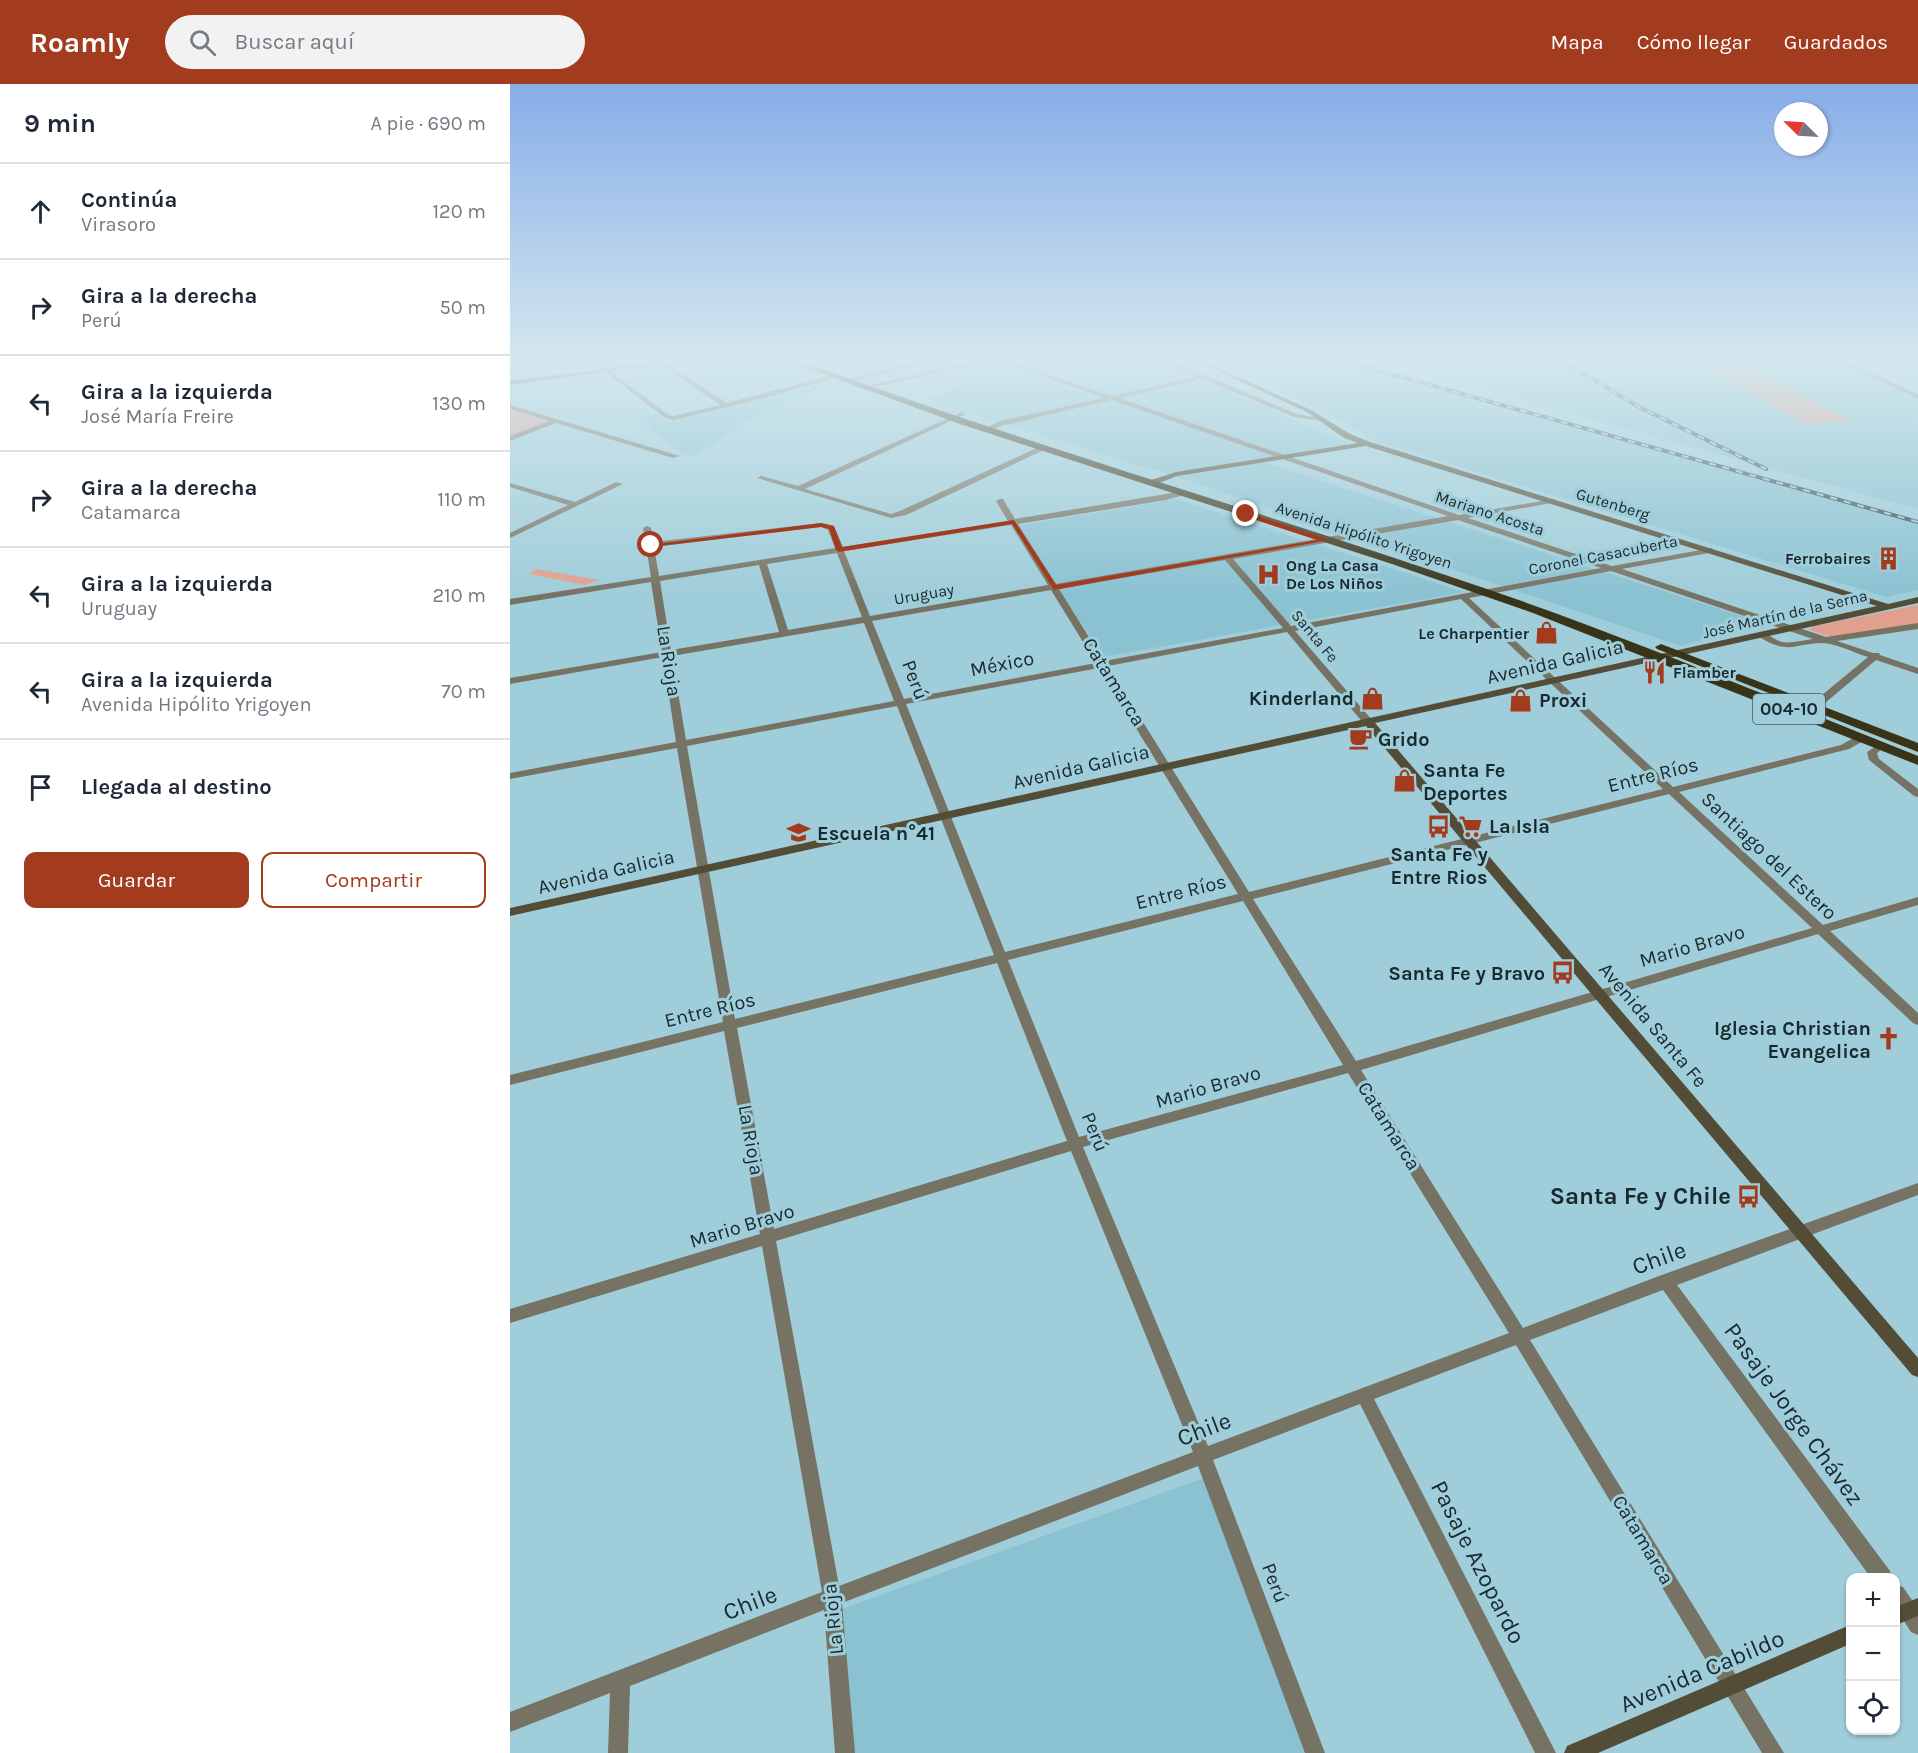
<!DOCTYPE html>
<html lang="es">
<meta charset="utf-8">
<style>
:root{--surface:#fff;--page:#f2f2f3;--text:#1f2937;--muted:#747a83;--line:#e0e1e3;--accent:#a33b1f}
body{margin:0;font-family:Karla,sans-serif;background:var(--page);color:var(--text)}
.controls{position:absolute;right:18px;bottom:18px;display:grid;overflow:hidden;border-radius:12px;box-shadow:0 2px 4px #0004}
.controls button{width:54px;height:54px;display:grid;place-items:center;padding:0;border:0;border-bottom:2px solid var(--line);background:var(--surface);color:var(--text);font:30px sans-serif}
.compass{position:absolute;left:1264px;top:18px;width:54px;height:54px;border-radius:50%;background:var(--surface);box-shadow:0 2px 4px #0004;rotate:294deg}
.stop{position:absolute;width:18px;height:18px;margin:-14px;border:4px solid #a33b1f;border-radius:50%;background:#fff}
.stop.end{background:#a33b1f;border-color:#fff;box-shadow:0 2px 6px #0008}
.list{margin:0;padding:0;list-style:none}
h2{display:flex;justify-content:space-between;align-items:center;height:78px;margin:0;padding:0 24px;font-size:26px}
h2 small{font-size:20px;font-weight:400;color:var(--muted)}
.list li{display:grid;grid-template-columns:39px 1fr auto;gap:18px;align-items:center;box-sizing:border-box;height:96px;padding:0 24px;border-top:2px solid var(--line)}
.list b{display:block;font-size:22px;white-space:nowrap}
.list p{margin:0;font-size:20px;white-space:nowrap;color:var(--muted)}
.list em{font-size:20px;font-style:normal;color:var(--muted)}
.actions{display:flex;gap:12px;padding:18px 24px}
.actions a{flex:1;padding:14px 0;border:2px solid var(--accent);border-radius:12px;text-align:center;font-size:21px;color:var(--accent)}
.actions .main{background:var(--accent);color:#fff}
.icon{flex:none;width:33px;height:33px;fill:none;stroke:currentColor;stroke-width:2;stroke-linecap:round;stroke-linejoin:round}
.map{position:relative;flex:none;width:1408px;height:1669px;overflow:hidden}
header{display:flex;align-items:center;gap:36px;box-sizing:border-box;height:84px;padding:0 30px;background:var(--accent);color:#fff}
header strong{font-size:28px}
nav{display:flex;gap:33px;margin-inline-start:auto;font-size:21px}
.search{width:420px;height:54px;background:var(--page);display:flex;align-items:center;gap:15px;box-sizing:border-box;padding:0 21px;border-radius:33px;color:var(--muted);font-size:22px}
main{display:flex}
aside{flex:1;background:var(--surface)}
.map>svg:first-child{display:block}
</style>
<header>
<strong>Roamly</strong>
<div class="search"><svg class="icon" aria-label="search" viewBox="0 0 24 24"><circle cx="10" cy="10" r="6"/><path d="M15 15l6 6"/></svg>Buscar aquí</div>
<nav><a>Mapa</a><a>Cómo llegar</a><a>Guardados</a></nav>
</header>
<main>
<aside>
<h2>9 min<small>A pie · 690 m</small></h2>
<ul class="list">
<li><svg class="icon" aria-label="ahead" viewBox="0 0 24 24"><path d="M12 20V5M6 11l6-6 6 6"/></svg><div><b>Continúa</b><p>Virasoro</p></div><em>120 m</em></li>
<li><svg class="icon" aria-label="right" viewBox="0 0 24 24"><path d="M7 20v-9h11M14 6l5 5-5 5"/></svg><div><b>Gira a la derecha</b><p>Perú</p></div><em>50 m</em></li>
<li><svg class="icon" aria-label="left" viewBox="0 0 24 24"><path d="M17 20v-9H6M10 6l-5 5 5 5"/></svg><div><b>Gira a la izquierda</b><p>José María Freire</p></div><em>130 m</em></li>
<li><svg class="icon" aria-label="right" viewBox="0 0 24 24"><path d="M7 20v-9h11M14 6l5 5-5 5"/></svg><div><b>Gira a la derecha</b><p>Catamarca</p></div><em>110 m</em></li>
<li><svg class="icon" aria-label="left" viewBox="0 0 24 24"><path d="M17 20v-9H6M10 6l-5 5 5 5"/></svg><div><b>Gira a la izquierda</b><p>Uruguay</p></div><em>210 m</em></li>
<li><svg class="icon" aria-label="left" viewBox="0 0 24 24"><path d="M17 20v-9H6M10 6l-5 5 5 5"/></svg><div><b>Gira a la izquierda</b><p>Avenida Hipólito Yrigoyen</p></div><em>70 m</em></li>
<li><svg class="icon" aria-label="arrive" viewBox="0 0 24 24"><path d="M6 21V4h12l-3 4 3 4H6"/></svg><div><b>Llegada al destino</b></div></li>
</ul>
<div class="actions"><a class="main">Guardar</a><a>Compartir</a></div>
</aside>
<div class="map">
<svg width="1408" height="1669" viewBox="0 0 1408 1669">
<rect width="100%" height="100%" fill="#9fcdd9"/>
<path fill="#8bc2d1" d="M507,277H649L841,361L746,376L1253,539L1171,562L680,397L415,316Z
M699,277H830L1408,439V506L1376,513L866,357L813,327Z
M868,277H1328L1408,316V425Z
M320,301L261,323L222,346L188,371L183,372L174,371L126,333L145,329L157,338L286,307Z
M666,415L954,508L594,573L507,442Z
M697,1393L797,1669H335L318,1530Z"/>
<path fill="#e1a08e" d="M1181,277H1227L1340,337L1295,340Z
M0,323L47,336L0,355Z
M26,485L89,496L75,501L19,490Z
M1408,521V540L1321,553L1300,546L1301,543Z"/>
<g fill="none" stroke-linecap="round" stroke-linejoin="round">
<path fill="#777364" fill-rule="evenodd" d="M152,277L217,319L324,291L327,293L267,311L163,336L154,333L90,284L95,283L158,331L163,332L210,321L150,280V278Z
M409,277H420L335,299L332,297Z
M467,277L475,278L364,303L361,301Z
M652,277H661L787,330L815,335L811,337L784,333L692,295L609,314L949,431L1044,415V419H1041L958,434L1102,482L1202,464L1203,466L1199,469L1112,485L1316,553L1408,539V545L1327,557L1363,569H1369L1370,571L1408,584V590L1366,576L1308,625L1304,626L1299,623L1300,621L1358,573C1344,569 1326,559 1312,559C1281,560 1280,571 1249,553V549C1258,548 1264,556 1272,558C1282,560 1293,556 1303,555L1101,487L959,514L1163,703L1331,661L1347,652H1355V656L1339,665L1169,708L1313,841L1408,813V821L1320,847L1408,929V941L1403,939L1308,850L851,986L1013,1244L1149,1192L1408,1099V1111L1167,1201L1380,1487L1382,1494H1361L1153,1206L1020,1256L1274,1669H1252L1006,1261L864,1315L1046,1669H1025L850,1320L703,1376L815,1669H795L688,1382L332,1519L345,1669H325L314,1526L120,1602L118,1669H98L100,1609L0,1648V1628L312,1508L252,1162L0,1239V1225L250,1150L214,947L0,1001V991L213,938L167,664L0,695V689L166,658L153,573L0,600V594L152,568L141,498L0,521V515L141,493L133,444L137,442L141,444L143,458L311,439L324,442L333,463L498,437L486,417L490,415H493L505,435L674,407V411L656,416L508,440L546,500L938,432L601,316L495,341L477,347L473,345L490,337L594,314L508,283V281L602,312L686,293ZM948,436L1091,484L781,542L723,475ZM501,441L538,501L360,532L334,467ZM311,443L318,446L325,464L149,492L144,463ZM327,469L352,533L278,546L257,480ZM715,476L773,544L594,577L549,505ZM249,481L269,548L161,566L150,497ZM541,506L586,579L394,615L362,537ZM951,515L1153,705L739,808L598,582L777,548L854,640L858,641L863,638L862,636L785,547ZM354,539L384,617L176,656L162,572ZM589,584L728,810L495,868L396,620ZM387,622L484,871L225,935L177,662ZM1159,710L1302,844L846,977L743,815ZM733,817L833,981L569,1053L498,876ZM487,879L557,1057L264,1145L227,944ZM838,989L999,1249L698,1362L573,1063ZM561,1067L683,1368L329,1502L266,1157Z
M1328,277H1336L1408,310V315Z
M0,321L170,372L163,374L46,339L0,357V352L39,337L0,325Z
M452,328L454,329V331L295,405L381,430L390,427L531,362L538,364L396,431L381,434L247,394L251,392L288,402Z
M106,398L113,400L0,454V449L58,421L0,403V399L65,418Z
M1371,659L1376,662L1367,669L1369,675L1408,705V713L1404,712L1359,676L1357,668Z
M1386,1501L1393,1503L1408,1525V1551L1401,1548L1386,1525Z"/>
<path fill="#534d38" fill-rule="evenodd" d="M155,277H173L0,301V297Z
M685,277H693L801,326L840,350L860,358L1378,520L1408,513V519L865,639L1408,1274V1293L1402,1291L856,642L0,832V824L1367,522L856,362L667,392L644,401H638V397L666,388L848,359L834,354L797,328Z
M1408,1514V1532L1386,1541V1523Z
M1340,1541V1560L1088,1669H1054L1057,1662Z"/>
<path fill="#393318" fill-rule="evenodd" d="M278,277H290C516,360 747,426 974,504C1121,554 1264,615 1408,672V681L1023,529L882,480L450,340Z
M1151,560L1408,659V668L1147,565L1145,563Z"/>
<defs>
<path id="rail" d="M835,277L1408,438
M1053,277L1127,322L1256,385"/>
</defs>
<use href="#rail" stroke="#395259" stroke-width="4"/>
<use href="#rail" stroke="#9fcdd9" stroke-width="2" stroke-dasharray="7" stroke-linecap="butt"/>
</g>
<linearGradient id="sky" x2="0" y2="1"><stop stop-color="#87ade9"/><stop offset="0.54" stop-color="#d4e8ee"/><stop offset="1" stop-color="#d4e8ee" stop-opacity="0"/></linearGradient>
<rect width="1408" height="511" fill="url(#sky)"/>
<path fill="#a33b1f" d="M736,428L819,456L544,506L502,440L329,468L326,466L319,445L311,443L141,463L137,461L311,439L324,442L332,463L504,436L546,501L807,456L734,432Z"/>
<defs>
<symbol id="building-bare" viewBox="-9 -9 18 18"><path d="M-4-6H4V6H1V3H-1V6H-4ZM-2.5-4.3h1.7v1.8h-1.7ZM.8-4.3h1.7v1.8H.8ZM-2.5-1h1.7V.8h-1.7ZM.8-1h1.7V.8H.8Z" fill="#a33b1f" stroke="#9fcdd9" stroke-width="2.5" paint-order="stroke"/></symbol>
<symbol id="hospital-bare" viewBox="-9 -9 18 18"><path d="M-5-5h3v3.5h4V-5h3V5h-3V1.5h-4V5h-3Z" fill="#a33b1f" stroke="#9fcdd9" stroke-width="2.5" paint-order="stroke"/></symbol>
<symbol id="shop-bare" viewBox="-9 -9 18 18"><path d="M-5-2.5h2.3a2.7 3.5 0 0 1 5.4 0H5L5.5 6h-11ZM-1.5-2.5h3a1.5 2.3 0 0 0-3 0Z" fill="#a33b1f" stroke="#9fcdd9" stroke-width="2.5" paint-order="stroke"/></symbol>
<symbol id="restaurant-bare" viewBox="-9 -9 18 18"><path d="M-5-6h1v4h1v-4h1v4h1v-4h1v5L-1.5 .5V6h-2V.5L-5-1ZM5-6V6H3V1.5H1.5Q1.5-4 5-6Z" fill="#a33b1f" stroke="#9fcdd9" stroke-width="2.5" paint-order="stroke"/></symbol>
<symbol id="cafe-bare" viewBox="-9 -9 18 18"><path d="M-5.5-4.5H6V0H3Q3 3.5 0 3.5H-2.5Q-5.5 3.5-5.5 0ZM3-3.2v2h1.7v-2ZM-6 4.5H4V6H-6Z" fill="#a33b1f" stroke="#9fcdd9" stroke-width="2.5" paint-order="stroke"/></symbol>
<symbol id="supermarket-bare" viewBox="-9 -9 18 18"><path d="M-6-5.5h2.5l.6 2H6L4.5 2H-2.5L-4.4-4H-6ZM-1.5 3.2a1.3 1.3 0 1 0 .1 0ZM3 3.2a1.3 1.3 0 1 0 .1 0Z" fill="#a33b1f" stroke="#9fcdd9" stroke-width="2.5" paint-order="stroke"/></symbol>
<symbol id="bus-bare" viewBox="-9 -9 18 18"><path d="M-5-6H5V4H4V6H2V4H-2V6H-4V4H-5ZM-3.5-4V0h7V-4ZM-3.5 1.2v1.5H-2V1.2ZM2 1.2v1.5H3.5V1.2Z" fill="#a33b1f" stroke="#9fcdd9" stroke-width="2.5" paint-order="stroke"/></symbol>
<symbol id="university-bare" viewBox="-9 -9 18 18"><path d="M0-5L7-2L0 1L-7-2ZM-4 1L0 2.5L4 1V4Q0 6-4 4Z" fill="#a33b1f" stroke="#9fcdd9" stroke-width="2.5" paint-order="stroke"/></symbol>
<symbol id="church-bare" viewBox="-9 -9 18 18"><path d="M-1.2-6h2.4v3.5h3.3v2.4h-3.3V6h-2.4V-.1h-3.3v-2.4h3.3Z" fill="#a33b1f" stroke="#9fcdd9" stroke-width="2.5" paint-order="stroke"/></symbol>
</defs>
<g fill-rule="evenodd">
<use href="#building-bare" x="1362" y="458" width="33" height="33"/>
<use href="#hospital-bare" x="742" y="474" width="33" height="33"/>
<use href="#shop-bare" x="1020" y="532" width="33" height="33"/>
<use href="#restaurant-bare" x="1128" y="572" width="33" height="33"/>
<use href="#shop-bare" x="846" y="598" width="33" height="33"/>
<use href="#shop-bare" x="994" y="600" width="33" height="33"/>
<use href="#cafe-bare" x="834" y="638" width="33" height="33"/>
<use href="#shop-bare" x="878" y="680" width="33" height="33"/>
<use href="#supermarket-bare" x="944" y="726" width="33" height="33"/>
<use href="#bus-bare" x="912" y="726" width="33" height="33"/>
<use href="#university-bare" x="272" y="732" width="33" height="33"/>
<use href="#bus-bare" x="1036" y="872" width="33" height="33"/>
<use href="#church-bare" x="1362" y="938" width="33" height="33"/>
<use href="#bus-bare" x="1222" y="1096" width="33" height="33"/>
</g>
<g text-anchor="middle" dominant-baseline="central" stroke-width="6" stroke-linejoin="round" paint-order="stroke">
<g font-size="16" fill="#182a2f" stroke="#9fcdd9">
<text transform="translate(1103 420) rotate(17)">Gutenberg</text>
<text transform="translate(980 429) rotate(18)">Mariano Acosta</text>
<text transform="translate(854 451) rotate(18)">Avenida Hipólito Yrigoyen</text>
<text transform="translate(1093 471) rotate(-11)">Coronel Casacuberta</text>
<text transform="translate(414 510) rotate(-10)">Uruguay</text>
<text transform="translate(1275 530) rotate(-13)">José Martín de la Serna</text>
<text transform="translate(805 552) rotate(50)">Santa Fe</text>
</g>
<g font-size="16" font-weight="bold" fill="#182a2f" stroke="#9fcdd9" text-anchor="end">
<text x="1361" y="474">Ferrobaires</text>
<text x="776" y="481" text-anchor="start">Ong La Casa<tspan x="776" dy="18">De Los Niños</tspan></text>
<text x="1019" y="549">Le Charpentier</text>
<text x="1163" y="588" text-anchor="start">Flamber</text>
</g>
<rect fill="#9fcdd9" stroke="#405b62" stroke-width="1.5" x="1243" y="610" width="72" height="30" rx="4.5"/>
<g font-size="18" font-weight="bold" fill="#182a2f">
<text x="1279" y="625">004-10</text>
</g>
<g font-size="20" fill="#182a2f" stroke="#9fcdd9">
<text transform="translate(159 577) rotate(81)">La Rioja</text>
<text transform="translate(1045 578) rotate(-13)">Avenida Galicia</text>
<text transform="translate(492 580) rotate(-11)">México</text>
<text transform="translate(405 596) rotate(69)">Perú</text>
<text transform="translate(604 598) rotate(58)">Catamarca</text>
<text transform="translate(571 683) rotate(-13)">Avenida Galicia</text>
<text transform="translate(1143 691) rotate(-14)">Entre Ríos</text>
<text transform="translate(1259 772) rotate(43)">Santiago del Estero</text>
<text transform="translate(96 788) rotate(-13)">Avenida Galicia</text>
<text transform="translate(671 808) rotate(-14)">Entre Ríos</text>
<text transform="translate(1182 862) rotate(-16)">Mario Bravo</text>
<text transform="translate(200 926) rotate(-14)">Entre Ríos</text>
<text transform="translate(1143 941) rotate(50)">Avenida Santa Fe</text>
<text transform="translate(698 1003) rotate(-16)">Mario Bravo</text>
<text transform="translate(879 1042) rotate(58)">Catamarca</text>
<text transform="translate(585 1048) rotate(68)">Perú</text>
<text transform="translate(241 1056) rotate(80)">La Rioja</text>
<text transform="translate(232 1142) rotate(-17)">Mario Bravo</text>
<text transform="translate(1133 1456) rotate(59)">Catamarca</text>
<text transform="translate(765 1499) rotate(69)">Perú</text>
<text transform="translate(323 1535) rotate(-96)">La Rioja</text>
</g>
<g font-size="20" font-weight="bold" fill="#182a2f" stroke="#9fcdd9" text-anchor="start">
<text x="844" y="614" text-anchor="end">Kinderland</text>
<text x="1029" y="616">Proxi</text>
<text x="868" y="655">Grido</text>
<text x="913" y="686">Santa Fe<tspan x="913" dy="23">Deportes</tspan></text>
<text x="979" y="742">La Isla</text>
<text x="307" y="749">Escuela n°41</text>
<text x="929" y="770" text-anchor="middle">Santa Fe y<tspan x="929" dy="23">Entre Rios</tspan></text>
<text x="1035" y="889" text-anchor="end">Santa Fe y Bravo</text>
<text x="1361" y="944" text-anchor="end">Iglesia Christian<tspan x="1361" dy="23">Evangelica</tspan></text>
</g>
<g font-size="24" font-weight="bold" fill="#182a2f" stroke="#9fcdd9" text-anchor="end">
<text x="1221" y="1112">Santa Fe y Chile</text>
</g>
<g font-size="24" fill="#182a2f" stroke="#9fcdd9">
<text transform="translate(1149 1174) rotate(-20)">Chile</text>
<text transform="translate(1284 1330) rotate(54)">Pasaje Jorge Chávez</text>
<text transform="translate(694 1345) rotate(-21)">Chile</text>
<text transform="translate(968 1478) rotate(63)">Pasaje Azopardo</text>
<text transform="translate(240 1519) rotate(-21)">Chile</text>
<text transform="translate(1192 1587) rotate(-23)">Avenida Cabildo</text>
</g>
</g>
</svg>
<div class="controls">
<button>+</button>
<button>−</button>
<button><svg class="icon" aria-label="locate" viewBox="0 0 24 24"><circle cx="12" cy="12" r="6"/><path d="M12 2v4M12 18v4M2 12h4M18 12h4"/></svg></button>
</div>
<svg class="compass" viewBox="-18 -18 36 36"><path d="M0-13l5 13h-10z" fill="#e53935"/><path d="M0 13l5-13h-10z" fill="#747a83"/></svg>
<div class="stop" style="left:141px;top:461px"></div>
<div class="stop end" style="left:736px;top:430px"></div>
</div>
</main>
